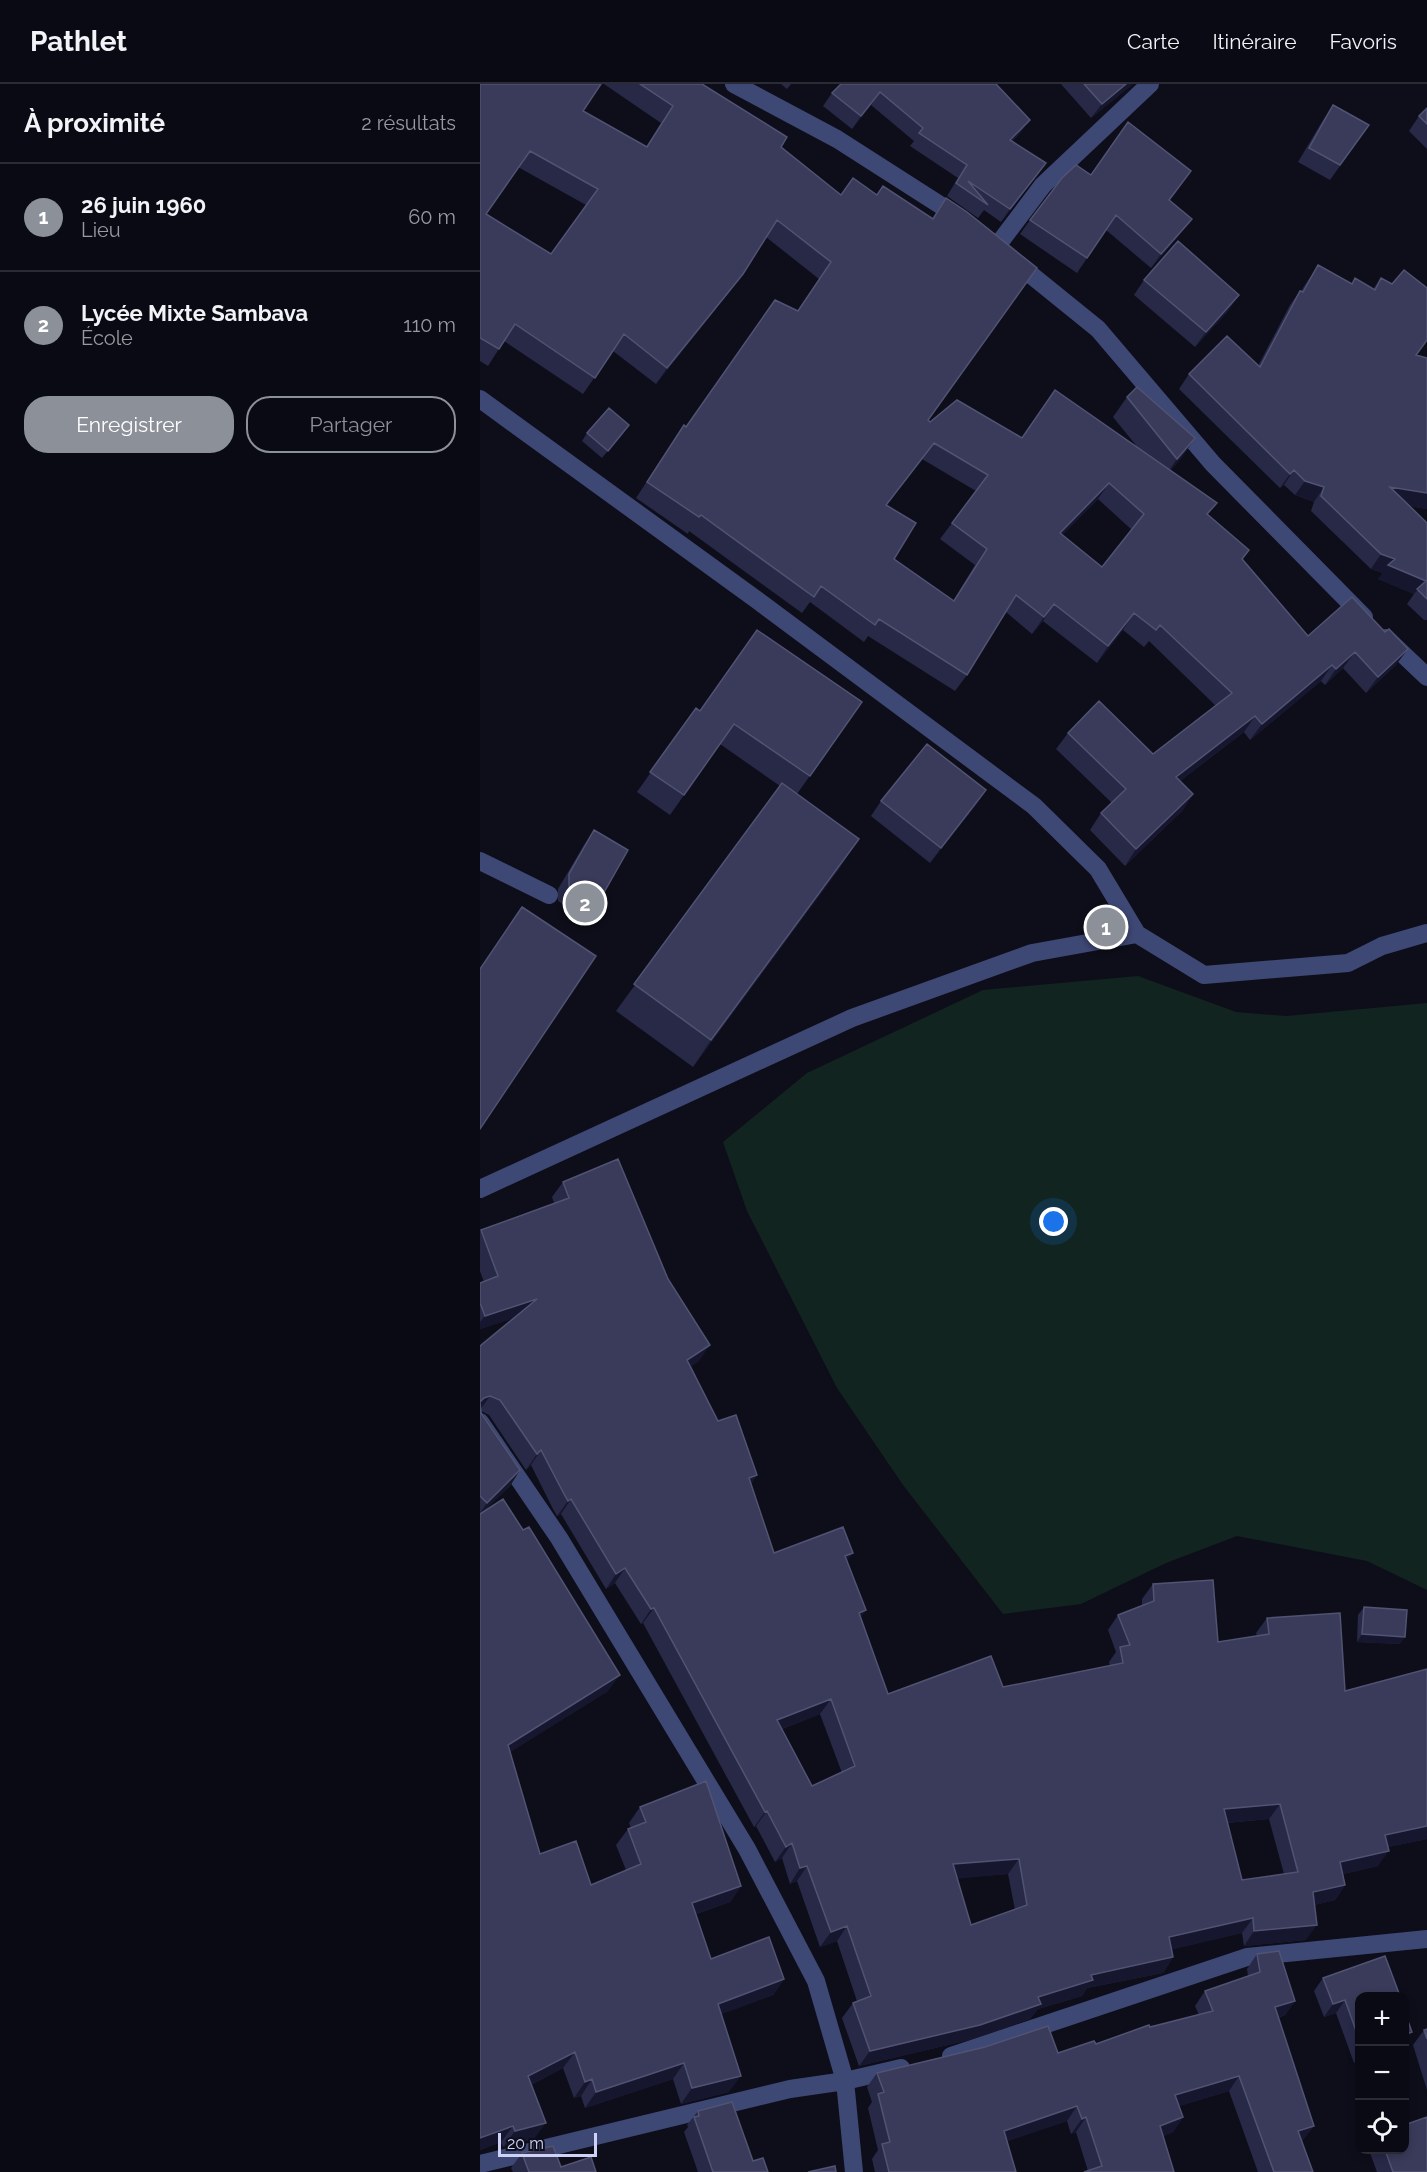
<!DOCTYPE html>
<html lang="fr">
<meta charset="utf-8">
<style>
:root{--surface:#0a0a14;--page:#181822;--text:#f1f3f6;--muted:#999aa0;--line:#2a2b34;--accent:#8c9099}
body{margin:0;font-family:Raleway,sans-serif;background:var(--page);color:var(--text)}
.controls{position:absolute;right:18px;bottom:18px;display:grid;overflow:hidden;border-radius:12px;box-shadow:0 3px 9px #0003}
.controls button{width:54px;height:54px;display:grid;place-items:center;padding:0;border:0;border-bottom:2px solid var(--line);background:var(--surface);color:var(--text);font:30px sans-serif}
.scale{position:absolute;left:18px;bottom:15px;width:99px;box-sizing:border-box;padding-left:6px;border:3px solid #ced2f9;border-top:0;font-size:16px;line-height:21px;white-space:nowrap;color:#ced2f9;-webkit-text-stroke:4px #0e0e1b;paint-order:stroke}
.you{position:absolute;left:574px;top:1138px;width:21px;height:21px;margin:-15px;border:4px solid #fff;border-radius:50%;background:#1a73e8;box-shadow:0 0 0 9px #1a73e833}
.badge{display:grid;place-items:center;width:39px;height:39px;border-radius:50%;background:var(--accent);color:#fff;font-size:20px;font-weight:700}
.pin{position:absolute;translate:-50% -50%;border:3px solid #fff;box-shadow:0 2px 6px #0006}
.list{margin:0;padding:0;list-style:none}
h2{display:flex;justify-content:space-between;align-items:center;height:78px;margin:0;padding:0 24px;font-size:26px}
h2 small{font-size:20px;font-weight:400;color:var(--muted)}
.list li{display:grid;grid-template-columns:39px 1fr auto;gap:18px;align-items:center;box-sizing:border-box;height:108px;padding:0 24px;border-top:2px solid var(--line)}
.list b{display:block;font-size:22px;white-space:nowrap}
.list p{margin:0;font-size:20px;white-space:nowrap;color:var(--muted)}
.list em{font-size:20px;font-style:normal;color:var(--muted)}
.actions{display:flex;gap:12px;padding:18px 24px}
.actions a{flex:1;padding:14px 0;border:2px solid var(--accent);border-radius:24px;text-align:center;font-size:21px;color:var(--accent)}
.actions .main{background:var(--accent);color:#fff}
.icon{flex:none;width:33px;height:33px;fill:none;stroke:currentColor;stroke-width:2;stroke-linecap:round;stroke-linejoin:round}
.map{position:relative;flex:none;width:947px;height:2088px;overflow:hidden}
header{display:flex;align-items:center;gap:36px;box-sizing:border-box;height:84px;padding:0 30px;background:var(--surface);border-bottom:2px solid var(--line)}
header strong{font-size:28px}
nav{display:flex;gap:33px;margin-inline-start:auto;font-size:21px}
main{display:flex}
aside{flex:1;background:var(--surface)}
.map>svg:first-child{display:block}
</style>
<header>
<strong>Pathlet</strong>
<nav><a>Carte</a><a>Itinéraire</a><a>Favoris</a></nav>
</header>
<main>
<aside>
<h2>À proximité<small>2 résultats</small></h2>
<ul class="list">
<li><span class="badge">1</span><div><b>26 juin 1960</b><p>Lieu</p></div><em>60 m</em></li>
<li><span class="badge">2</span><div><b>Lycée Mixte Sambava</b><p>École</p></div><em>110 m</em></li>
</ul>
<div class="actions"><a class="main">Enregistrer</a><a>Partager</a></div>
</aside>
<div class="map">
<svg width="947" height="2088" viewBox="0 0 947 2088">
<rect width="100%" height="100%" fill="#0e0e1b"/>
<path fill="#11241f" d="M658,892L756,928L806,932L947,919V1506L887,1477L757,1452L686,1479L601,1520L523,1530L423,1401L357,1304L267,1127L243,1058L327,989L503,906Z"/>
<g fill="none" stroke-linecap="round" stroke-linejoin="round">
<path stroke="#3e4874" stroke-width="18" d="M254,0L357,55L482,135
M517,162L563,101L670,0
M534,177L618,245L733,380L884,533
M0,315L277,516L554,722L618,785L657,850
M906,554L947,593
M0,777L69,811
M0,1105L372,934L552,869L657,850L724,891L868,879L902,862L947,849
M0,1338L79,1454L267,1765L336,1897L365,1997L374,2088
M471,1972L767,1873L947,1855
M0,2080L310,2005L365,1997L421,1984"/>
</g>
<path fill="#282947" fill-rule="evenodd" d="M0,0L103,27L166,63L181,39L124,0H222L361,111H397L452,135L466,114L448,336L450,338L541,354L659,365L633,333L647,313L715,354L701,374L690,387L728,431L763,475L828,552L916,581L886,609L863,584L845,601L841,597L770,656L764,648L700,697L713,710L702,727L645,782L610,746L621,729L632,719L576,665L588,649L673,670L736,622L669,557L664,563L643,546L617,579L563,537L552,550L526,528L487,591L475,607L388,552L384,558L330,518L322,529L209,447L208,450L156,414L204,341L206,343L318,226L339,195L286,153L251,206L176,300L133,267L103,310L24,257L8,282L0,277ZM38,83L106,121L71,170L6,130ZM442,375L496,407L460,455L495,481L473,517L414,475L407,421ZM618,415L652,446L622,483L582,451Z
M301,0H311L307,5Z
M361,0L550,36L540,49L532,58L566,79L521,138L504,126L498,134L467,112L478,94L430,62L434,57L391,21L372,45L343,22L352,9Z
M581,0H653L611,34Z
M853,21L889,41L850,96L818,78L843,36Z
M947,24V65L929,47L939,32Z
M611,91L701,101L690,116L712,135L701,149L671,184L626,146L597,189L540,150L550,136Z
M838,181L871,200L893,205L901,194L947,257L937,271L947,274V425L929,422L947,439V536H944L927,520L934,510L898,495L903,489L891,485L831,427L834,418L815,411L804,401L800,404L699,305L709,290L778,282L810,221L820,207H821Z
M664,196L749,226L715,263L654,211Z
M149,341L122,374L102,357L107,349Z
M382,618L317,710L361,782L213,983L136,927L300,702L240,660L190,731L157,708L216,624L220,627Z
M506,706L496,721L450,779L391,732L401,717Z
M114,746L118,819L107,834L78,817V805L104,761Z
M83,1098L219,1277L211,1282L238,1337L277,1391L271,1400L294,1469L367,1477L381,1533L408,1610L523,1603L630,1582L629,1578L636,1568L628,1546L638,1531L662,1521V1515L673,1500L738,1558L777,1552L776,1549L787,1534L865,1607L947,1585V1755L908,1763L898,1782L863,1790L865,1801L855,1816L834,1821L826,1856L764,1862L762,1849L692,1865L693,1873L683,1889L607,1904L602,1912L558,1925L550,1935L489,1956L379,1982L362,1934L373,1919L377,1917L357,1857L340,1863L317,1797L310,1800L302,1774L295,1778L276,1742L274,1743L163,1539L161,1540L135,1499L126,1505L81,1430L77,1432L73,1425L51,1381L46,1386L9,1331L1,1327L40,1386L30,1402L3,1428L128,1607L30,1668L60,1770L111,1801L146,1786L136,1761L148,1745L151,1744L149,1739L160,1723L261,1802L250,1818L216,1830L231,1875L304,1895L293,1911L241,1930L249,2008L201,2020L193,1995L105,2024L101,2012L94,2014L83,1984L51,2001L54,2055L23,2063L21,2058L0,2066V1262L34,1234L0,1245V1199L4,1198L0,1187V1148L1,1146L74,1119L72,1113ZM340,1630L362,1689L332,1702L302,1645ZM789,1735L804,1790L762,1796L747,1739ZM528,1790L535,1826L491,1841L477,1794Z
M884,1523L920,1560L877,1558L878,1531Z
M777,1870L815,1917L805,1931L798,1934L834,2042L822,2057L833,2088H778L749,2007L699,2022L703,2033L693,2048L683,2052L694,2088L608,2087L596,2048L591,2050L587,2037L527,2057L536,2088H395L392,2075L398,2066L388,2024L392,2018L387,2003L397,1989L578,1969L616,1960L670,1943L719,1931L715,1922L725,1907L768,1892L767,1885Z
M843,1894L879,1912V1977L874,1979L856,1929L844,1933L834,1907Z
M947,1945V2006L933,1961L944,1946Z
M218,2027L273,2077L288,2088H218L204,2048L208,2043L207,2041Z
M889,2066H924L947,2088H897Z
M42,2069L81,2083L116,2088H33L31,2084Z"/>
<path fill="#16162e" d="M646,0H653L611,34L622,20Z
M400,8L391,21L372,45L381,32Z
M550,36L540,49L521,69L530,56Z
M566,79L556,92L521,138L530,125Z
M712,135L701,149L671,184L681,170Z
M263,190L251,206L176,300L187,284Z
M759,211L749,226L715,263L726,248Z
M149,341L144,349L122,374L128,367Z
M715,354L701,374L683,395L697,375Z
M454,359L442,375L394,437L406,421Z
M814,386L804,401L800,404L810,390Z
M825,397L844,403L834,418L815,411Z
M629,399L618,415L568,466L580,449Z
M910,403L947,409V425L900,418Z
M901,470L915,475L946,497L934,510L898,495L903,489L891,485Z
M574,520L563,537L552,550L564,533Z
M654,529L643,546L617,579L628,562Z
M928,565L916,581L886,609L898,593Z
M875,568L863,584L845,601L856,585Z
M852,581L841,597L770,656L782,640Z
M775,632L764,648L684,709L696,693Z
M506,706L496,721L450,779L461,764Z
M713,710L702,727L645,782L656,765Z
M379,755L361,782L213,983L231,956Z
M57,1215L47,1230L0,1245V1238L5,1232Z
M230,1261L219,1277L197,1291L207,1276Z
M10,1312L0,1326V1319L4,1314Z
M61,1366L51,1381L46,1386L57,1370Z
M40,1386L30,1402L0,1431V1429L7,1419Z
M277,1391L267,1406L269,1394Z
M91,1415L81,1430L77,1432L88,1417Z
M373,1469L362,1484L365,1472Z
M145,1484L135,1499L126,1505L136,1490Z
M174,1524L163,1539L161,1540L171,1525Z
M386,1526L375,1542L379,1529Z
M882,1550L925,1553L920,1560L877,1558Z
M140,1591L128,1607L16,1677L28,1661Z
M351,1615L340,1630L286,1651L297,1636Z
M800,1720L789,1735L733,1740L744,1725Z
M287,1727L276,1742L274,1743L285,1728Z
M947,1742V1755L894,1766L905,1751Z
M312,1759L302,1774L295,1778L306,1763Z
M909,1767L898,1782L849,1793L860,1778Z
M539,1775L528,1790L463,1796L473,1780Z
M327,1782L317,1797L310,1800L320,1784Z
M865,1801L855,1816L822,1824L833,1808Z
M261,1802L250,1818L200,1835L212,1819Z
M773,1834L762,1849L678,1869L689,1853Z
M837,1841L826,1856L764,1862L774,1847Z
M367,1842L357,1857L340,1863L351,1848Z
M693,1873L683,1889L607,1904L602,1912L558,1925L550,1935L489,1956L379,1982L390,1967L558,1913L611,1891Z
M304,1895L293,1911L226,1936L238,1920Z
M865,1916L856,1929L844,1933L853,1920Z
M815,1917L805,1931L784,1938L795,1923Z
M932,1948L924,1960V1951Z
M95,1968L83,1984L37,2008L48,1992Z
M879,1972V1977L874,1979Z
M204,1979L193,1995L105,2024L116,2008Z
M261,1992L249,2008L201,2020L212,2004Z
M759,1992L749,2007L685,2026L695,2011Z
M112,1995L101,2012L94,2014L105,1998Z
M597,2022L587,2037L514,2062L524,2047Z
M606,2033L596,2048L591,2050L602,2035Z
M703,2033L693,2048L669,2057L680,2042Z
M66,2039L54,2055L23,2063L35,2047Z
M33,2042L21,2058L0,2066V2054Z
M834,2042L823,2056L808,2062L818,2047Z"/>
<path fill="#3a3b5a" stroke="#515373" stroke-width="1.5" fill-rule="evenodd" d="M0,0H121L103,27L167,63L193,22L160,0H222L307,53L301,63L361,111L373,94L397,111L403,102L453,135L466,114L487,128L557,184L448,336L450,338L477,316L542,354L575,306L737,419L727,430L769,466L762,475L828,552L872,513L905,548L909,545L928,565L898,593L875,568L856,585L852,581L782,640L775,632L696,693L713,710L656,765L621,729L646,705L588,649L619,617L673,670L752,609L680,541L676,546L654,529L628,562L574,520L564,533L536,511L487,591L399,535L395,541L341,502L334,513L221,431L219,433L167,398L204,341L206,343L295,216L318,227L351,178L297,136L263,190L187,284L144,250L115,294L35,240L19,265L0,254ZM50,67L118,105L71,170L6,130ZM454,359L508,391L472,439L507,465L474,517L414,475L436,439L406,421ZM629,399L664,430L622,483L580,449Z
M361,0H516L550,36L530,56L566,79L530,125L488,97L508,121L476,99L487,81L439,49L443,44L400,8L381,32L352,9Z
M604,0H646L622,20Z
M853,21L889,41L860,81L829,64Z
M947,24V40L939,32Z
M648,38L711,87L689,116L712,135L681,170L636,131L607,174L550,136L582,94L596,81L611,91Z
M698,157L759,211L726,248L664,196Z
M838,181L872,200L875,194L895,206L901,194L912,200L924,186L947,204V256L936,271L947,274V409L910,403L947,439V515L937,505L946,497L908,481L915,475L901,470L841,412L844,403L825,397L814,386L810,390L709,290L747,252L780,283L820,207L823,208Z
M657,303L715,354L697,375L647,313Z
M129,324L149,341L128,367L107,349Z
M277,546L382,618L330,692L254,640L204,711L170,688L216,624L220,627Z
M447,660L506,706L461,764L401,717Z
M302,699L379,755L231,956L154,900Z
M114,746L148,766L118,819L89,802V790Z
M42,823L116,872L0,1045V885Z
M138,1075L188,1195L230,1261L207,1276L238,1337L256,1331L277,1391L269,1394L294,1469L363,1443L373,1469L365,1472L386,1526L379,1529L408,1610L511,1572L523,1603L643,1579L640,1563L650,1561L638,1531L674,1517L673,1500L733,1496L738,1558L789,1550L787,1534L860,1529L865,1607L947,1585V1742L905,1751L909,1767L860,1778L865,1801L833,1808L837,1841L774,1847L773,1834L689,1853L693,1873L611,1891L613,1896L558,1913L561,1920L500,1941L390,1967L373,1919L391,1912L367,1842L351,1848L327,1782L320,1784L312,1759L306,1763L287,1727L285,1728L174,1524L171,1525L145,1484L136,1490L91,1415L88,1417L84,1410L61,1366L57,1370L20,1316L10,1312L4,1314L0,1318L1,1329L40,1386L7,1419L0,1412V1262L57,1215L5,1232L0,1219V1199L18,1192L1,1146L89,1114L83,1098ZM351,1615L375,1682L332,1702L297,1636ZM800,1720L818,1788L762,1796L744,1725ZM539,1775L547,1821L491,1841L473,1780Z
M23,1415L43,1446L49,1443L140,1591L28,1661L60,1770L96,1757L111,1801L161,1780L148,1745L166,1738L160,1723L226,1697L261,1802L212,1819L231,1875L289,1853L304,1895L238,1920L261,1992L212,2004L204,1979L116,2008L112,1995L105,1998L95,1968L48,1992L66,2039L35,2047L33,2042L0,2054V1430Z
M884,1523L927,1526L925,1553L882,1550Z
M799,1867L815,1917L795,1923L834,2042L818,2047L833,2088H794L759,1992L695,2011L703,2033L680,2042L694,2088H604L622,2082L606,2033L602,2035L597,2022L524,2047L536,2088H409L402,2060L410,2058L398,2010L404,2008L397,1989L505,1963L568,1942L578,1969L614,1957L616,1960L669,1941L670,1943L733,1927L725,1907L780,1888L777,1870Z
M905,1872L920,1912H879V1955L865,1916L853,1920L843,1894Z
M924,1926L932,1948L924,1951Z
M947,1945V1955L944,1946Z
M252,2018L273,2077L283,2074L288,2088H233L214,2033L219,2032L218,2027Z
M947,2033V2088H913L905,2066H924V2041Z
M73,2062L81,2083L111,2073L116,2088H49L42,2069Z
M355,2082L356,2088H328Z"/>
</svg>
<div class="controls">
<button>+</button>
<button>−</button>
<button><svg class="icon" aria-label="locate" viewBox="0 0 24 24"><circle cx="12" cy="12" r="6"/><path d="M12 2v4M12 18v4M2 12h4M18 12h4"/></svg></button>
</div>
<div class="scale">20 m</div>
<div class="you"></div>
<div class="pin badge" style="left:626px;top:843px">1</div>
<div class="pin badge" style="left:105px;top:819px">2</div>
</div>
</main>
